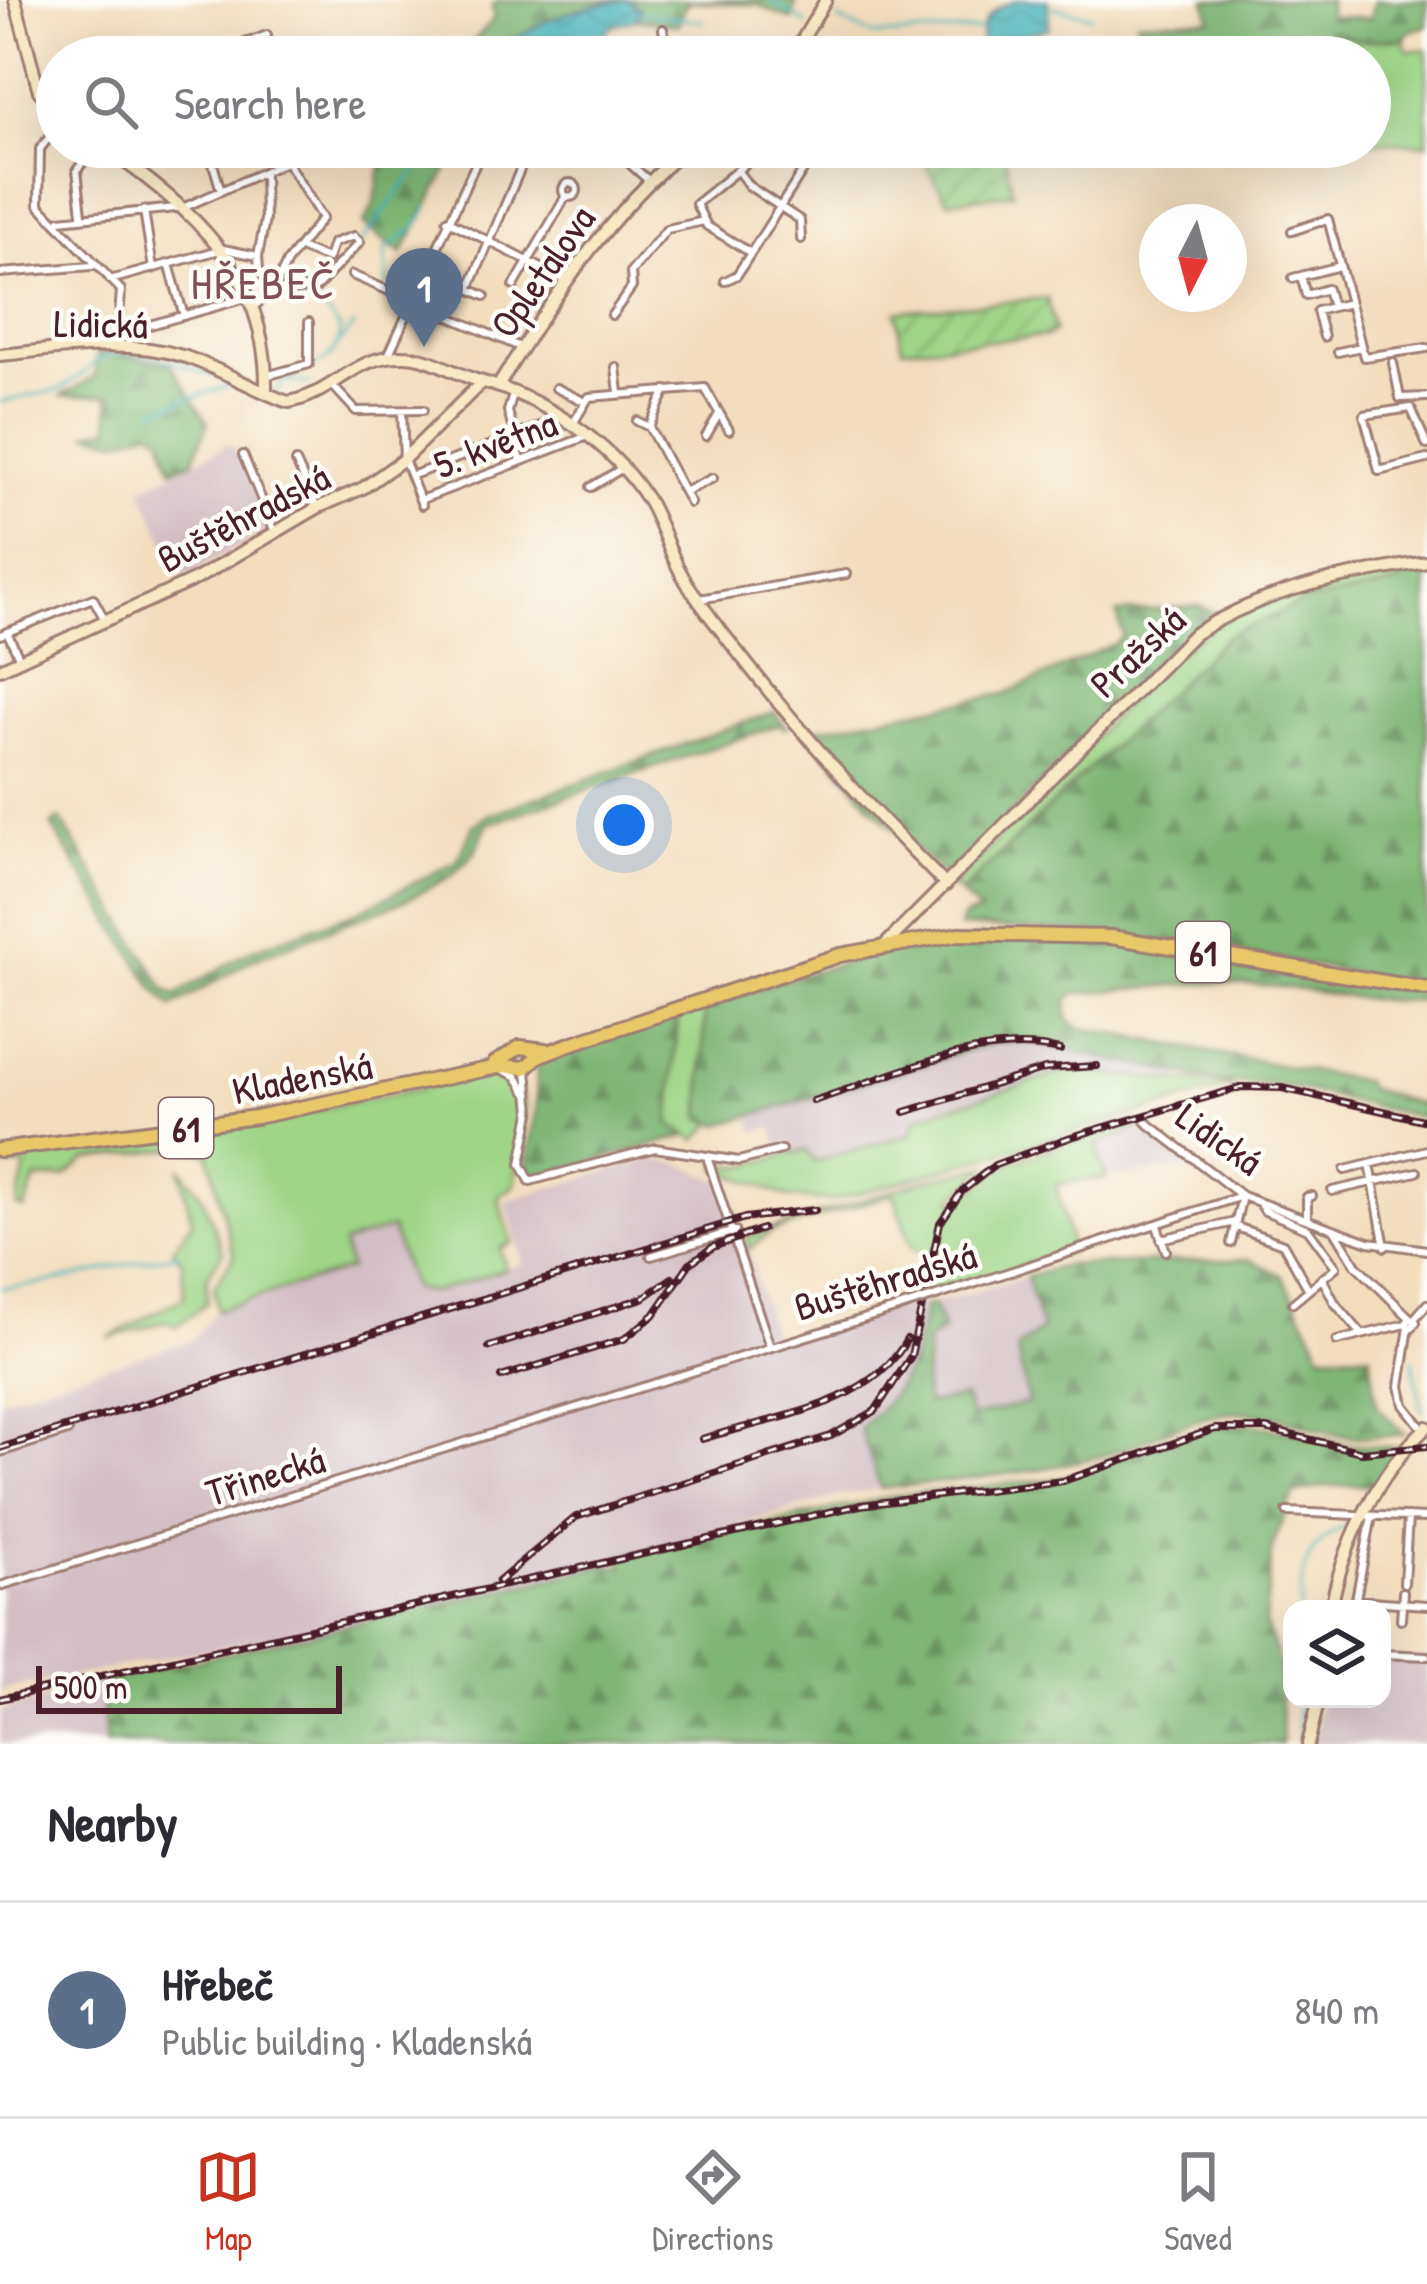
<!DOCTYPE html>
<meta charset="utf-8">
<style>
:root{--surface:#fff;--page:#f7f7f7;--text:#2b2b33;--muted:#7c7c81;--line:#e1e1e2;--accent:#c8321e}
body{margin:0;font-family:"Patrick Hand",sans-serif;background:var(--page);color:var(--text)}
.controls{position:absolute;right:36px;bottom:36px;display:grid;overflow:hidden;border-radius:24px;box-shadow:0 12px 48px #0002}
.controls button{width:108px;height:108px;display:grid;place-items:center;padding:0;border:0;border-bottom:3px solid var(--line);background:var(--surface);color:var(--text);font:60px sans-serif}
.compass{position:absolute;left:1139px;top:204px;width:108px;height:108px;border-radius:50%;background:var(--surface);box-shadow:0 12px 48px #0002;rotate:186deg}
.scale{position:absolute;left:36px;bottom:30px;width:306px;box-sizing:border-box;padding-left:12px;border:6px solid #4a1f2b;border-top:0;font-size:33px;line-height:42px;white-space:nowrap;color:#4a1f2b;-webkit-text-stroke:9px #fdfcf7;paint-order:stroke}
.you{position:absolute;left:624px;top:825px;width:42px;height:42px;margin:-30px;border:9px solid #fff;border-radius:50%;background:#1a73e8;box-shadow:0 0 0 18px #1a73e833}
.badge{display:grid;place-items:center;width:78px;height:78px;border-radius:50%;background:var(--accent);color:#fff;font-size:39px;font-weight:700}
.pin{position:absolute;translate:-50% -99px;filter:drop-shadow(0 3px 6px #0008)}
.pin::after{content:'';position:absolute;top:63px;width:42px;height:36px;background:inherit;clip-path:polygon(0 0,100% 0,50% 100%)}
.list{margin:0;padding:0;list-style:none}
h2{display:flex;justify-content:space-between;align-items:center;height:156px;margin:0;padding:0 48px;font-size:51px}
h2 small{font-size:39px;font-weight:400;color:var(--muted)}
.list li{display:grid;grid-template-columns:78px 1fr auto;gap:36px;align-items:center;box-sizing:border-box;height:216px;padding:0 48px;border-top:3px solid var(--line)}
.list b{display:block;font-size:45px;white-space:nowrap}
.list p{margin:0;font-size:39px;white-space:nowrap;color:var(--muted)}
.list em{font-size:39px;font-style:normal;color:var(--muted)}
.icon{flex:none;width:66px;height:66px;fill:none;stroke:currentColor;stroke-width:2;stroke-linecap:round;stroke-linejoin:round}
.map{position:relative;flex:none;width:1427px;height:1744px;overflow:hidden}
.search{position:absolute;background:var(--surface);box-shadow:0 12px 48px #0002;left:36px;right:36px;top:36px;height:132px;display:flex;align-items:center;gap:30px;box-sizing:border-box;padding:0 42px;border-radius:66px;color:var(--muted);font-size:45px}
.sheet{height:372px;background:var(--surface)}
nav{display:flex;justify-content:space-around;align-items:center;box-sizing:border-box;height:168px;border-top:3px solid var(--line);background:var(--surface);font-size:33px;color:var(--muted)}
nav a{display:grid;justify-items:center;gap:6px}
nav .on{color:var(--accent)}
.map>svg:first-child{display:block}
</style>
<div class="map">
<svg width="1427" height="1744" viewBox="0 0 1427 1744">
<defs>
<pattern id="forest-firs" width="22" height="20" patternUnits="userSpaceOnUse" patternTransform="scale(3)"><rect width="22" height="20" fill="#7eb673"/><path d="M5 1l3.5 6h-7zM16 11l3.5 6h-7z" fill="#69935f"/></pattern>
<pattern id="garden-furrows" width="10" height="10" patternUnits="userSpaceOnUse" patternTransform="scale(3)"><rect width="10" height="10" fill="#9ed586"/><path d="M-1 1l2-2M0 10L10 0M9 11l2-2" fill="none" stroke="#8ab674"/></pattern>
<pattern id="water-waves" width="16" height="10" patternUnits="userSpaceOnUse" patternTransform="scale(3)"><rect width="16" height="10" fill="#45b5bb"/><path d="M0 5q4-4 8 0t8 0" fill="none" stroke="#3c9398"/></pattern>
</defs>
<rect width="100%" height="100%" fill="#fdfcf7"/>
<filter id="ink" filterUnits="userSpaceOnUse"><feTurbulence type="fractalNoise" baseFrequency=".00833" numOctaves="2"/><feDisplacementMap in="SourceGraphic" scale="24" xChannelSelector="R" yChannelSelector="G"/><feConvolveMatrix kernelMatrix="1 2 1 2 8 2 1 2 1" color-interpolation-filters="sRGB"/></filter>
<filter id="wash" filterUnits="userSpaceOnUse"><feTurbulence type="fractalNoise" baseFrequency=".004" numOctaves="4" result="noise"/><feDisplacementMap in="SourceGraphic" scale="48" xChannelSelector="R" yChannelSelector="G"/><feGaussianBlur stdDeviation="2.7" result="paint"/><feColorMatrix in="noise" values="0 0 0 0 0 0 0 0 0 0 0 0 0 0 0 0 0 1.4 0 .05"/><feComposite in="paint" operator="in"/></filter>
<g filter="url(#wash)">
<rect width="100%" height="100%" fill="#f2ddbd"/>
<path fill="#d2bec4" d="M229,444L242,459L272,532L264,531L183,578L141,489Z
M999,1042L1033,1043L1183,1074L1182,1079L1159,1076L911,1134L815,1162L806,1151L782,1157L772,1127L755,1132L749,1113Z
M1143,1127L1193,1167L1106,1178L1096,1145Z
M650,1159L678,1163L728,1184L774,1339L920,1297L921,1332L907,1374L891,1403L860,1428L881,1489L843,1495L567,1574L250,1646L248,1641L0,1691V1399L192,1340L217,1310L349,1269L342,1244L391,1228L412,1288L432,1292L523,1263L505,1201Z
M1026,1277L1042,1329L1028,1404L971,1418L928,1404L922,1385L929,1366L927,1340L944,1332L933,1304Z
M1382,1657L1427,1658V1744H1314L1322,1699H1382Z
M101,1682L105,1744H0V1712Z"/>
<path fill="#9ed586" stroke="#747a58" stroke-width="3" d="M1329,30L1359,40L1404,39L1408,50H1427V144L1370,141V57H1329Z
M1411,573L1398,584L1304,602L1227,636L960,893L952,887L1168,659L1224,619L1305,589Z
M705,1006L701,1117L714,1124L697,1140L670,1125L678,1013Z
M1069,1071L1234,1086L832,1201L790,1198L719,1170L718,1163L740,1167L806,1150L815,1162L911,1134L917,1117Z
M502,1072L519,1083L526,1106L515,1185L498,1197L512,1243L500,1248L506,1269L432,1293L412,1288L391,1228L343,1244L349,1269L217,1310L214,1287L234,1256L208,1152L169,1149L87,1159L65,1177L35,1180L25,1209L17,1207L26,1166L0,1167V1157L192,1135Z
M1138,1120L1143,1127L1096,1145L1106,1178L1056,1184L1072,1251L920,1297L928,1256L912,1249L894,1194L771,1232L749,1249L747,1237L921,1181L988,1166L952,1199L956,1203L1011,1162Z
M180,1167L203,1198L223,1252L207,1277V1302L177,1327L166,1321L108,1338L184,1297L182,1260L172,1250L192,1222Z"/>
<path fill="url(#forest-firs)" stroke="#646a4f" stroke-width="3" d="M500,0H626C595,6 563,12 535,27C495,48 510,57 459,57L494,19L492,5Z
M629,0H796L792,20L758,5L692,1L685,5L679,25L635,19L640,13Z
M1206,0H1329V16L1370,19L1374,0H1427V26L1409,31L1404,39L1359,40L1329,30V57C1280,57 1158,74 1137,21L1211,19Z
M389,147H459L402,254L363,224C383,199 373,174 389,147Z
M97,352L171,364L208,423L193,461L172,469L161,435L152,430L119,440L87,433L110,428L109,395L61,396L95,377Z
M1427,570V985L1112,933L960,927L962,918L980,912L960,893L1227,636L1304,602L1398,584L1411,573Z
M1200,606L1217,613L1162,655L948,879L872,807L800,721L811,730L1005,694L1116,643L1123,636L1117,613Z
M774,712L788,729L779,725L487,824L475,852L451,876L408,899L253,959L172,1007L153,987L51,825L60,819L165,989L176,995L253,949L359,911L457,861L473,826L488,815Z
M978,938H1085L1427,993L1424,1000C1363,1004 1310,988 1250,984C1192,980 1132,991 1075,993L1067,1001L1068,1019L1078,1027L1364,1081L1367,1088L1425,1106L1424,1118L1280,1085L1220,1082L1033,1043L999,1042L720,1125L701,1117L705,1006C771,982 836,964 904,948C929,943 953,946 978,938Z
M678,1013L670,1124L686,1136L533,1178L526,1166L536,1112L537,1060Z
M1250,1259L1283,1276L1322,1353L1370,1354L1377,1407L1405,1434C1379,1437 1356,1440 1331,1433C1297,1425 1269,1409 1232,1413C1184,1418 1146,1444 1101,1456C1029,1475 954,1480 881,1489L860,1428C900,1395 918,1359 924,1307L933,1304L944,1332L927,1341C929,1364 921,1382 927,1404L964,1397L972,1417L1028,1403L1017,1349L1042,1329L1026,1277L1066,1265Z
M1250,1423L1348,1445L1400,1447L1377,1485L1324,1486L1293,1494L1273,1544L1265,1622L1279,1663L1282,1744H105L101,1683L109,1680L608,1565L623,1567L621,1556L899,1495L1061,1478L1202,1429Z"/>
<path fill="url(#garden-furrows)" stroke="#747a58" stroke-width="3" d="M915,147H1003L1013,193L948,201Z
M1047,298L1055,331L1048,336L902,348L896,311Z"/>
<path fill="url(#water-waves)" stroke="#486a73" stroke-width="3" d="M628,0L640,9L635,19L615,25L572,57H496C528,21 582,5 628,0Z
M1019,0H1048L1049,28L982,45C977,18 997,6 1019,0Z"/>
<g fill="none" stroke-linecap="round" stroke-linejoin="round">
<path stroke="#45b5bb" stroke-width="3" d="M769,0L806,23
M1053,7L1092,16
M639,13L703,21
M839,20L875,36L981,30
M342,267L434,147
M387,285L386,249L415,228L429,206
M341,341L354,325
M90,367C119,333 201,372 236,385
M288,382L309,383
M276,391C298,364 341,370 340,328L316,300L339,271
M0,402L59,390L88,370
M154,410L231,385
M0,1288C62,1285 119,1263 180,1254
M1413,1360L1422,1410
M1300,1609C1302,1565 1306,1542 1350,1524
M1297,1699L1300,1744"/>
</g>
</g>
<g filter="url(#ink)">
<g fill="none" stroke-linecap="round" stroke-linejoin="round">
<defs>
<path id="street" d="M663,29L668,57
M251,41L267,35
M200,57L251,41L256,57
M815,57H858
M57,127L40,149L39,205L121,290L117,346
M208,147L221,191
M611,147L648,180
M115,155L143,147
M737,170L749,186L800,220L801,239
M563 190a7 7 0 1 1 14 0a7 7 0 1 1-14 0Z
M144,210L153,269
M82,214L77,170L95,147
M60,220L185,207L319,147
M447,220L567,281
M1292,231L1328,219L1364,357L1427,348
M751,253L707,226L696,204L766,147
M258,256L265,220L264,175
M169,264L184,316
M0,273L92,266
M352,275L520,347
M1301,276L1306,295L1327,289L1332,307L1350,303
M1293,278L1340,266
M110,280L223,249L258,256L259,271L273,292
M725,281L737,275L804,169V147
M514,286L566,196
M273,292L317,287L360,242L354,236L333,243L328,259L302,249
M485,296L469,289L520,170L524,149L616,160L634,147
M254,306L273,292L287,262L322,218L290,167L284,147
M612,315L632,287L631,272L667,229L704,221
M118,334L246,298
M1324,337L1317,311L1332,307
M1338,352L1361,347
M388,356L481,152
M1393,363L1400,398L1427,397
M616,367L619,393
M266,376L309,364V322
M332,385L356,411L423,410
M556,388L585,402
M666,390L649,427L690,503
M513,395L508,411L521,461
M402,411L404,459L422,505
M637,421L649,427
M574,422L589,397L705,388L729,430
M706,436L719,414
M1427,445L1411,408L1364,415L1379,471L1427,459
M243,455L275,532
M296,462L317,508
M411,476L561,418
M591,487L621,469
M686,491L713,478
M420,500L585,437
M699,599L846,574
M7,632L20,659
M0,635L93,598L105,620
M503,1070L516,1076L527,1093
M527,1071L531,1112L521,1164L530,1181L655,1148L739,1161L781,1150
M1146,1122L1242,1196L1369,1242L1427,1250
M708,1160L770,1347
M1370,1164L1385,1247
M1345,1170L1427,1150
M1332,1191L1417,1172
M1259,1202L1265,1211L1308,1229L1336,1267L1293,1303
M1307,1218V1197L1312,1196
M1157,1226L1166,1251
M1234,1226L1283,1244L1308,1288
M1334,1229L1356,1265L1410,1318
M1161,1239L1235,1222
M1231,1243L1242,1196
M651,1256L735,1231
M1322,1278L1335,1303L1361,1333
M930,1298L1242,1196
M1410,1318L1416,1322L1412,1328L1406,1324Z
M1414,1319L1427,1304
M1409,1327L1400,1386L1404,1405L1423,1429
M1337,1341L1406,1324
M0,1452L68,1431
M1287,1512L1427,1518
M1404,1583L1408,1517
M0,1586L879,1314
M1355,1600L1427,1605
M1354,1609L1372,1516
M1401,1619L1403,1592
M1382,1654L1427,1656"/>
<path id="secondary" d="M15,0L39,91L57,113
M792,57L826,0
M104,147C192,209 268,273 266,389
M0,355C62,349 125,338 186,357C221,369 254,390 288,402C333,395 355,354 403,356C431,356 455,375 480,381C543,398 610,441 647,499C661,522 668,550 681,573C697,602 720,629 740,655C804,737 872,811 946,885
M500,383C553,297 610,212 688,147
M0,669L198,578L317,508L363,488L404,459L482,382
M883,947L1194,634C1267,588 1343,575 1427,562
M1331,1609C1342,1545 1379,1471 1427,1427
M1308,1744L1319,1699"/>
<path id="primary" d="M495,1063L520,1047L546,1050
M0,1150L256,1117L502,1066L525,1068L538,1056L570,1044L840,955L959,934L1111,937L1427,989"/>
</defs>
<use href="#street" stroke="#9e7e74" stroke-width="12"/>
<use href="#secondary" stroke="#9e7e74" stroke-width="16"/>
<use href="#primary" stroke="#9e7e74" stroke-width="18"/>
<use href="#street" stroke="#fff" stroke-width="6"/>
<use href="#secondary" stroke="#f7e9c3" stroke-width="10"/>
<use href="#primary" stroke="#eac769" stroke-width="12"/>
<defs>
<path id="rail" d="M813,1101C891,1077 978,1032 1060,1050
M905,1112L1045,1069L1097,1066
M489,1347L643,1298L672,1278
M501,1377L624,1339L654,1315L690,1263L713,1247L762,1229
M702,1439C768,1418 871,1407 907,1339
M0,1448L745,1218L815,1210
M498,1582L576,1517L831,1436L875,1411L911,1356L940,1223L962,1191L995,1165L1071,1137L1242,1087L1282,1088L1427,1121
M0,1699L860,1505L1063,1481L1215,1429H1266L1362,1452L1427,1446"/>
</defs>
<use href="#rail" stroke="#4a1f2b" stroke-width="8"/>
<use href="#rail" stroke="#fdfcf7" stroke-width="3" stroke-dasharray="9" stroke-linecap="butt"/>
<defs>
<path id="street-bridge" d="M879,1314L930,1298"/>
</defs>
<use href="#street-bridge" stroke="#9e7e74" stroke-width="12" stroke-linecap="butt"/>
<use href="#street-bridge" stroke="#fff" stroke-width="6"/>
</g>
</g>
<g text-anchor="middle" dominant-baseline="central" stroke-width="9" stroke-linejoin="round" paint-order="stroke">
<g fill="#fdfcf7" stroke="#806168" stroke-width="3">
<rect x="1176" y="922" width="54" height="60" rx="9"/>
<rect x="159" y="1098" width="54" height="60" rx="9"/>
</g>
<g font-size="36" font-weight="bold" fill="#4a1f2b">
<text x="1203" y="952">61</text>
<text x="186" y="1128">61</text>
</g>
<g font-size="39" fill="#4a1f2b" stroke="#fdfcf7">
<text transform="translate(542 271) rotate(-55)">Opletalova</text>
<text transform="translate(101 323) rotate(1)">Lidická</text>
<text transform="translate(495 443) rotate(-21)">5. května</text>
<text transform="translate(243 517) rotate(-28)">Buštěhradská</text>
<text transform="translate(1137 651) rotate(-43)">Pražská</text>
<text transform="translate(302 1077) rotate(-11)">Kladenská</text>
<text transform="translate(1220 1138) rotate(35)">Lidická</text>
<text transform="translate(885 1280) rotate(-17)">Buštěhradská</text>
<text transform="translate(265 1475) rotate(-17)">Třinecká</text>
</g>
<g font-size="45" letter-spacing="3" fill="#834f56" stroke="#fdfcf7">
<text x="264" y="282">HŘEBEČ</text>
</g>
</g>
</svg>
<div class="controls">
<button><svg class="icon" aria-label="layers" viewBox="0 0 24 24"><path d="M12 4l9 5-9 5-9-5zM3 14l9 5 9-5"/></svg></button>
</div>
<svg class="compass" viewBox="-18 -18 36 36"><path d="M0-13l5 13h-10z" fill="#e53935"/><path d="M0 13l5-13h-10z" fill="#7c7c81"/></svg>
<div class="scale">500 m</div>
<div class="you"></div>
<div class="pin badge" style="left:424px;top:347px;background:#5c6f8a">1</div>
<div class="search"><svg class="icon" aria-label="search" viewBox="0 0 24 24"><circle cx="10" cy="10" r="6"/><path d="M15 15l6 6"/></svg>Search here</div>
</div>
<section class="sheet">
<h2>Nearby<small></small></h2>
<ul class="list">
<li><span class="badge" style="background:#5c6f8a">1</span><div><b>Hřebeč</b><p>Public building · Kladenská</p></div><em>840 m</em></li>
</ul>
</section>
<nav>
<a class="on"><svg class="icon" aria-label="map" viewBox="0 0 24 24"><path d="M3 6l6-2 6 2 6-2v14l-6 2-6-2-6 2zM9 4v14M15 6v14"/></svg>Map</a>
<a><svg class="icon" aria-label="directions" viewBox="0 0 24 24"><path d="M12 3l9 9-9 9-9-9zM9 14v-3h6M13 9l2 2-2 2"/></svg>Directions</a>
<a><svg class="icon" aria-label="saved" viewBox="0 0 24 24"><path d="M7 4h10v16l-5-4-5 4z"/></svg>Saved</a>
</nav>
